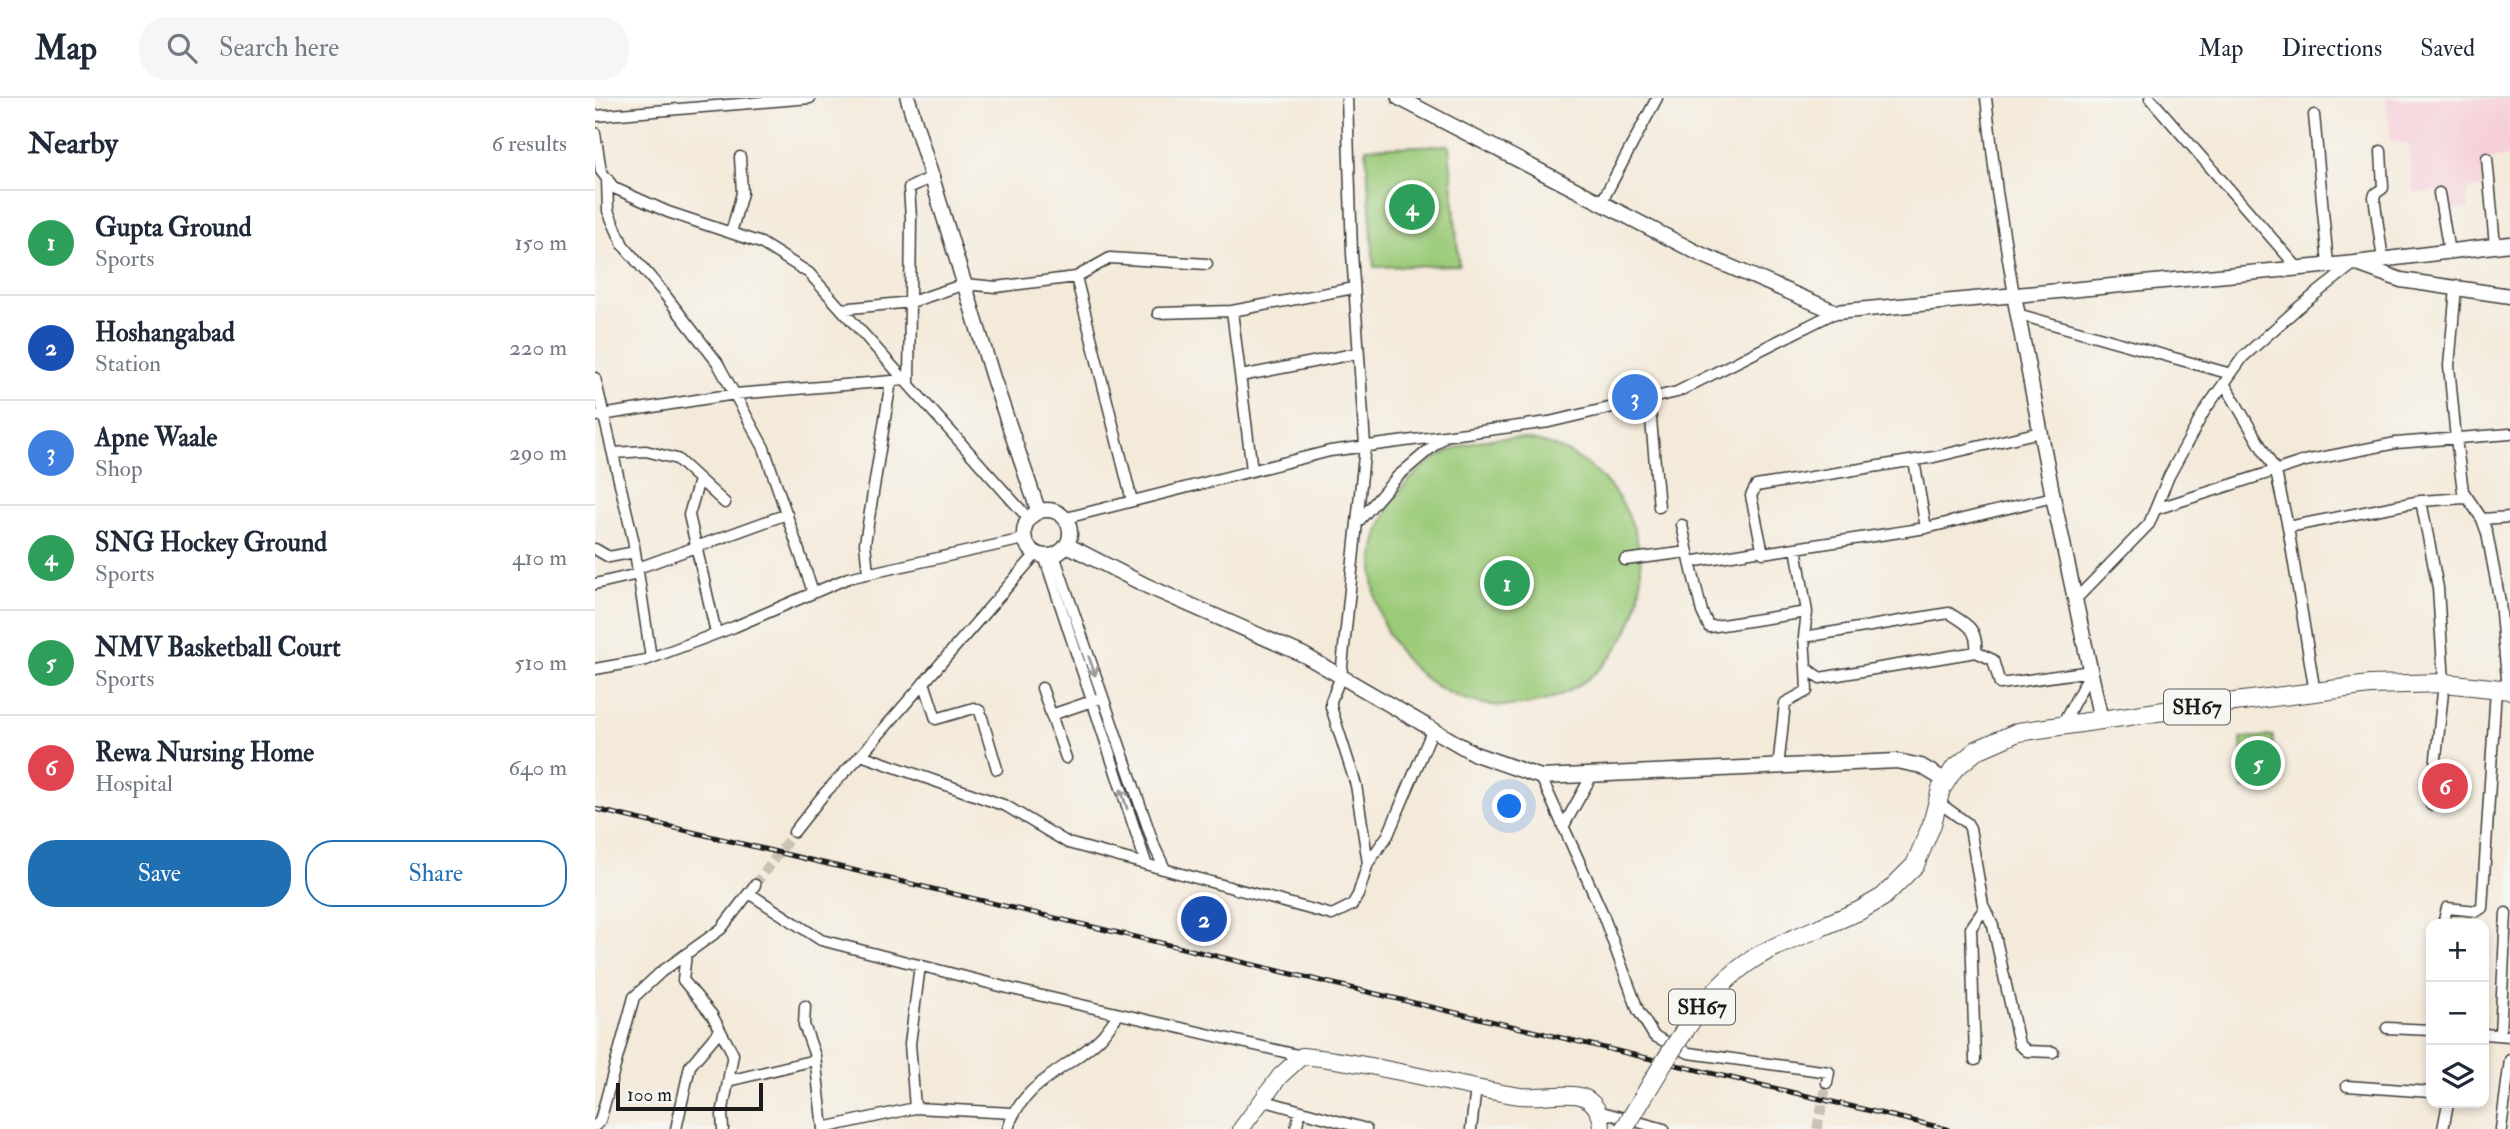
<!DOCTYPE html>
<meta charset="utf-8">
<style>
:root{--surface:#fff;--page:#f6f6f7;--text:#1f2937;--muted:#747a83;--line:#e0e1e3;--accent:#1f6fb2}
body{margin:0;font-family:"IM FELL Double Pica",serif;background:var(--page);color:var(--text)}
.controls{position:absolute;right:21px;bottom:21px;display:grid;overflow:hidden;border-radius:14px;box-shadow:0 4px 10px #0003}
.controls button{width:63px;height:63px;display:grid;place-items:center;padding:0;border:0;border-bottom:2px solid var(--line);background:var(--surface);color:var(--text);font:35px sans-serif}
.scale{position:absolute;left:21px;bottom:18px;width:147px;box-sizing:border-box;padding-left:7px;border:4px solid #1c1c1c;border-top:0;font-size:19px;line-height:24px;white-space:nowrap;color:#1c1c1c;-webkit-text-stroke:5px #f6f6f2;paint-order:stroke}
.you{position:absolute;left:915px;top:709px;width:24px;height:24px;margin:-18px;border:5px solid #fff;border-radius:50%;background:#1a73e8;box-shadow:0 0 0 10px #1a73e833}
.badge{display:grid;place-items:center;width:46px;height:46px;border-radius:50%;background:var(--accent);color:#fff;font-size:23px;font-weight:700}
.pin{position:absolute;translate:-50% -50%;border:4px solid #fff;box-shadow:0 2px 7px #0006}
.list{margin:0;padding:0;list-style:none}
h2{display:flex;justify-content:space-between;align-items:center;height:91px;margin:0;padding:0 28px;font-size:30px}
h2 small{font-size:23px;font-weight:400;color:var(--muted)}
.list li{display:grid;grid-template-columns:46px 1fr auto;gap:21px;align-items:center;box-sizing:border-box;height:105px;padding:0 28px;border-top:2px solid var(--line)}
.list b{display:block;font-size:26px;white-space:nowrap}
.list p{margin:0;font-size:23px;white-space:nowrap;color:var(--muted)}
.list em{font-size:23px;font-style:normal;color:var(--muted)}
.actions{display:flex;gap:14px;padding:21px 28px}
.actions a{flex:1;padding:16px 0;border:2px solid var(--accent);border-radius:28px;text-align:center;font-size:24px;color:var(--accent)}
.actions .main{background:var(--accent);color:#fff}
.icon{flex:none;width:38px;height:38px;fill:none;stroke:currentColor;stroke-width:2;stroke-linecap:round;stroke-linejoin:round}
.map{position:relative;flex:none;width:1915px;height:1031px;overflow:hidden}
header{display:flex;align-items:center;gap:42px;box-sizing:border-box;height:98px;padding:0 35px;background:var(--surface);border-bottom:2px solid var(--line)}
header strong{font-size:33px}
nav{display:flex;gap:38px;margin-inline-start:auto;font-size:24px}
.search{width:490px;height:63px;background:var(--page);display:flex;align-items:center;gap:18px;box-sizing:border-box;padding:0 24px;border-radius:28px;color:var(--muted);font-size:26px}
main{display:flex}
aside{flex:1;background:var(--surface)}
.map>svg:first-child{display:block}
</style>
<header>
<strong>Map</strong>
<div class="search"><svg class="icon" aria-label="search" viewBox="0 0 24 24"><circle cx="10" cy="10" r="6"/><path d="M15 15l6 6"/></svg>Search here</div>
<nav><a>Map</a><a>Directions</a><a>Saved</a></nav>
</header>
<main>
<aside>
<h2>Nearby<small>6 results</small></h2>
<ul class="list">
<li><span class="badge" style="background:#2e9e5b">1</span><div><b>Gupta Ground</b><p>Sports</p></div><em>150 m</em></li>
<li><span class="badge" style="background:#1a4fb4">2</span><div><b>Hoshangabad</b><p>Station</p></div><em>220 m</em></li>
<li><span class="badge" style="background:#3f7fe0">3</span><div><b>Apne Waale</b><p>Shop</p></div><em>290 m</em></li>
<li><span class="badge" style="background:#2e9e5b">4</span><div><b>SNG Hockey Ground</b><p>Sports</p></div><em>410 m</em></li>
<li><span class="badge" style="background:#2e9e5b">5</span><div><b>NMV Basketball Court</b><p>Sports</p></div><em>510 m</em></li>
<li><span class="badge" style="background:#e0444e">6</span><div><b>Rewa Nursing Home</b><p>Hospital</p></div><em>640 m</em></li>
</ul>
<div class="actions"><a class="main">Save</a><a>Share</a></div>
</aside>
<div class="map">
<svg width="1915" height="1031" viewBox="0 0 1915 1031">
<rect width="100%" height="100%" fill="#f6f6f2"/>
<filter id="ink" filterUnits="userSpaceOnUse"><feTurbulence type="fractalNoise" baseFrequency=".0143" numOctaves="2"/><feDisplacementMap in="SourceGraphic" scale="14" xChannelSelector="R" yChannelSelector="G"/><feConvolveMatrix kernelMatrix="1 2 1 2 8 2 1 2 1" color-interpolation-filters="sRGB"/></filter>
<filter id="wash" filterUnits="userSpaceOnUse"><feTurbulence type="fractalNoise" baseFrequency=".00686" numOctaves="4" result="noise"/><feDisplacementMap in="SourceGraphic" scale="28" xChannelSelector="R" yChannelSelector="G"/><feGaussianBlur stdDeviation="1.57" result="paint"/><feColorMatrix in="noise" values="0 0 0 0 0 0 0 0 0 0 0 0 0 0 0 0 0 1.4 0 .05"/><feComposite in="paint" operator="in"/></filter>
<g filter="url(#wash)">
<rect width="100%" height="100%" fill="#f4eada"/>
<path fill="#f6cfd8" d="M1791,0H1915V58L1892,62L1898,86L1872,92L1874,111L1850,112L1840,93L1818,95L1813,45L1796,43Z"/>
<path fill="#9bca78" stroke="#5c734a" stroke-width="2" d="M854,47L864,167L779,169L771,50Z
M778 474a134 134 0 1 1 268 0a134 134 0 1 1-268 0Z
M1678,638L1680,690L1648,691L1646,640Z"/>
</g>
<g filter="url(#ink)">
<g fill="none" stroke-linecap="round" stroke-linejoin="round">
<path stroke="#c9c1b4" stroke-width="10" stroke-dasharray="10 5" stroke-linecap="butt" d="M160,787L199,734
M1222,1031L1232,985"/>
<defs>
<path id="minor" d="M1391,0L1402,94L1419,197
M1555,0L1702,169
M1719,17L1733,166
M0,18L215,0
M0,35L6,73L19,90L73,114L166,145L214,175L433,420
M1786,53L1788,90L1780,96L1779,99L1788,162
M1892,60L1900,148
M12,80L13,113L28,147L67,193L122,264L169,350L218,494
M1844,95L1854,154
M1006,105L1062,0
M136,135L147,95L145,59
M481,179L537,403
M1861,190L1854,268L1861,341L1868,393L1887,421L1892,435L1905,504L1913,592
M246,211L316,204L370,186L401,189L481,179L515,160L612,166
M637,213L657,372
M563,215L637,213L759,190
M1422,216L1636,276
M646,278L764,255
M0,280L38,441L56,560
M1629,285L1681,374L1693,429L1720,595
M314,287L316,120L314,90L339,78
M1054,300L1064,409
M0,318L140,296L309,282
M18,355L51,353L82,361L130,405
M1319,363L1331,430L1168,455L1156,398L1161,388L1339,359L1445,334
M104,382L94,417L121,535
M1826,403L1843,490L1849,585L1836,707
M1561,411L1710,363L1801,345L1915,336
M471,420L735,353L954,324L1082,294L1241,214
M1887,421L1915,419
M763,424L802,379L850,338
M1087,427L1095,464L1167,452
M1693,429L1826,403L1870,400
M1331,430L1458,399
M1201,450L1212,514L1209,539
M0,451L14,459L40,454
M459,457L560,750L570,771
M449,458L551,765
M1030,462L1093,454
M1095,464L1107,514L1114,529L1212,514
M43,470L192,416
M273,475L270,445L296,283
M0,486L43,476
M1480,502L1554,426L1574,378L1610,312L1648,259L1704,209L1760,165
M1381,554C1383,531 1372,526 1354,515L1209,539L1211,570L1225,580L1381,554L1398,562L1405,586L1496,573L1467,627
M0,571L51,562L139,529L253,480L429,441
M329,584L341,621L379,610L385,613L402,671
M447,590L471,660
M456,617L503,601
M266,657L411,708L473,745L737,817L757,807L763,797L773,765L761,687L736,609V603L746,578L770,348L757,155L752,0
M1183,670L1190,605L1212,593L1211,570
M946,679L1007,814L1043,912L1059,938L1094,955L1234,974L1232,985
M1343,704L1372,725L1375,730L1388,807L1398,828L1424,946L1432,953L1458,954
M968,729L996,679
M199,734L229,696L266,657L441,456
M773,765L793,737L838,631
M155,796L226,842L417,891L707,958
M1848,826L1852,810L1882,813L1887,810L1901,591
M91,856L88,882L117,917L138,956L127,1017L128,1031
M210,908L209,927L220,958L228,1031
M1792,930L1836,932
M1889,936L1915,938
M1905,937L1911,815
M1380,962L1376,830L1389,811
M133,983L220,962
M1752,988L1836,994
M667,1002L771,1031
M320,1010L315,946L325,867
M1003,1013L1069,1031
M0,1028L5,1023L39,899L66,874L126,831L160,787
M228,1030L320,1010L418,1015
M81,1031L95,968L125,932
M413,1031C426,984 477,970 507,938C513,931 518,923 524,916
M701,1031L705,1014
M876,1031L881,990
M1848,1031L1853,1005
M1906,1031L1915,962"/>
<path id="tertiary" d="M804,0L1103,155L1241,214L1760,165L1915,146
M313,1L398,280L443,412
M1765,167L1806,182L1915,198
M1419,197L1458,399L1506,622
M429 435a23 23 0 1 1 46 0a23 23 0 1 1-46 0Z
M472,447L552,488L709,557L880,656L946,679L1302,663L1326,668L1351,683"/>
<path id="secondary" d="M646,1031L685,978L707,958C781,965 852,987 925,998C945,1000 966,994 985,998C1000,1002 1007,1017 1007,1031"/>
<path id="primary" d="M1226,829L1264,813L1288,799L1320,767L1337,726L1346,691L1359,671L1382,652L1423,634L1576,612L1775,587L1849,585L1915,592"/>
</defs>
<use href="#minor" stroke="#3c3b38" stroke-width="13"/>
<use href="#tertiary" stroke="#3c3b38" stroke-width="17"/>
<use href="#secondary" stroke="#3c3b38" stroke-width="18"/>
<use href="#primary" stroke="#3c3b38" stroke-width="20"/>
<use href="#minor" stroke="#fff" stroke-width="10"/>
<use href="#tertiary" stroke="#fff" stroke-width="14"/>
<use href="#secondary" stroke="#fff" stroke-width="16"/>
<use href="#primary" stroke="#fff" stroke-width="18"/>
<defs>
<path id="rail" d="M0,711L1352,1031"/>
</defs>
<use href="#rail" stroke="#1c1c1c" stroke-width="5"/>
<use href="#rail" stroke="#f6f6f2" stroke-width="2.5" stroke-dasharray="8" stroke-linecap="butt"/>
<defs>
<path id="primary-bridge" d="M1029,1031C1065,974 1100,899 1158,861C1178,848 1204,839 1226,829"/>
</defs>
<use href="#primary-bridge" stroke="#3c3b38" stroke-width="20" stroke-linecap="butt"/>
<use href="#primary-bridge" stroke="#fff" stroke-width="18"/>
</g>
<defs><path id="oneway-shaft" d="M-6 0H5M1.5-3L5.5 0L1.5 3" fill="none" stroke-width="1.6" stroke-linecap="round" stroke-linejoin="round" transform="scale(1.75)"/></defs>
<g stroke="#999">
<use href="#oneway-shaft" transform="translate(497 568) rotate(71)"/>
<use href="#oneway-shaft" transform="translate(529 701) rotate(-108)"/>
</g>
</g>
<g text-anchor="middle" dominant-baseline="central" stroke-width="7" stroke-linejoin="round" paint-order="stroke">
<g fill="#f6f6f2" stroke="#5d5d5c" stroke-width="2">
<rect x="1569" y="591.5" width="66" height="35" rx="5"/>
<rect x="1074" y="891.5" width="66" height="35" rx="5"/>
</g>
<g font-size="21" font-weight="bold" fill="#1c1c1c">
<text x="1602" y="609">SH67</text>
<text x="1107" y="909">SH67</text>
</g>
</g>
</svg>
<div class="controls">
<button>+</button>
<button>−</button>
<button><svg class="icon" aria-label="layers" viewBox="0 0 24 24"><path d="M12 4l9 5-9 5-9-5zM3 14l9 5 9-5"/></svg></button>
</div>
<div class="scale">100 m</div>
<div class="you"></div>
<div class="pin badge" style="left:912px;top:485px;background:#2e9e5b">1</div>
<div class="pin badge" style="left:609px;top:821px;background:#1a4fb4">2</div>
<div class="pin badge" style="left:1040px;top:299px;background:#3f7fe0">3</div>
<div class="pin badge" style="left:817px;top:109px;background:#2e9e5b">4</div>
<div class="pin badge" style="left:1663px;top:665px;background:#2e9e5b">5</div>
<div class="pin badge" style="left:1850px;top:688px;background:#e0444e">6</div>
</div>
</main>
